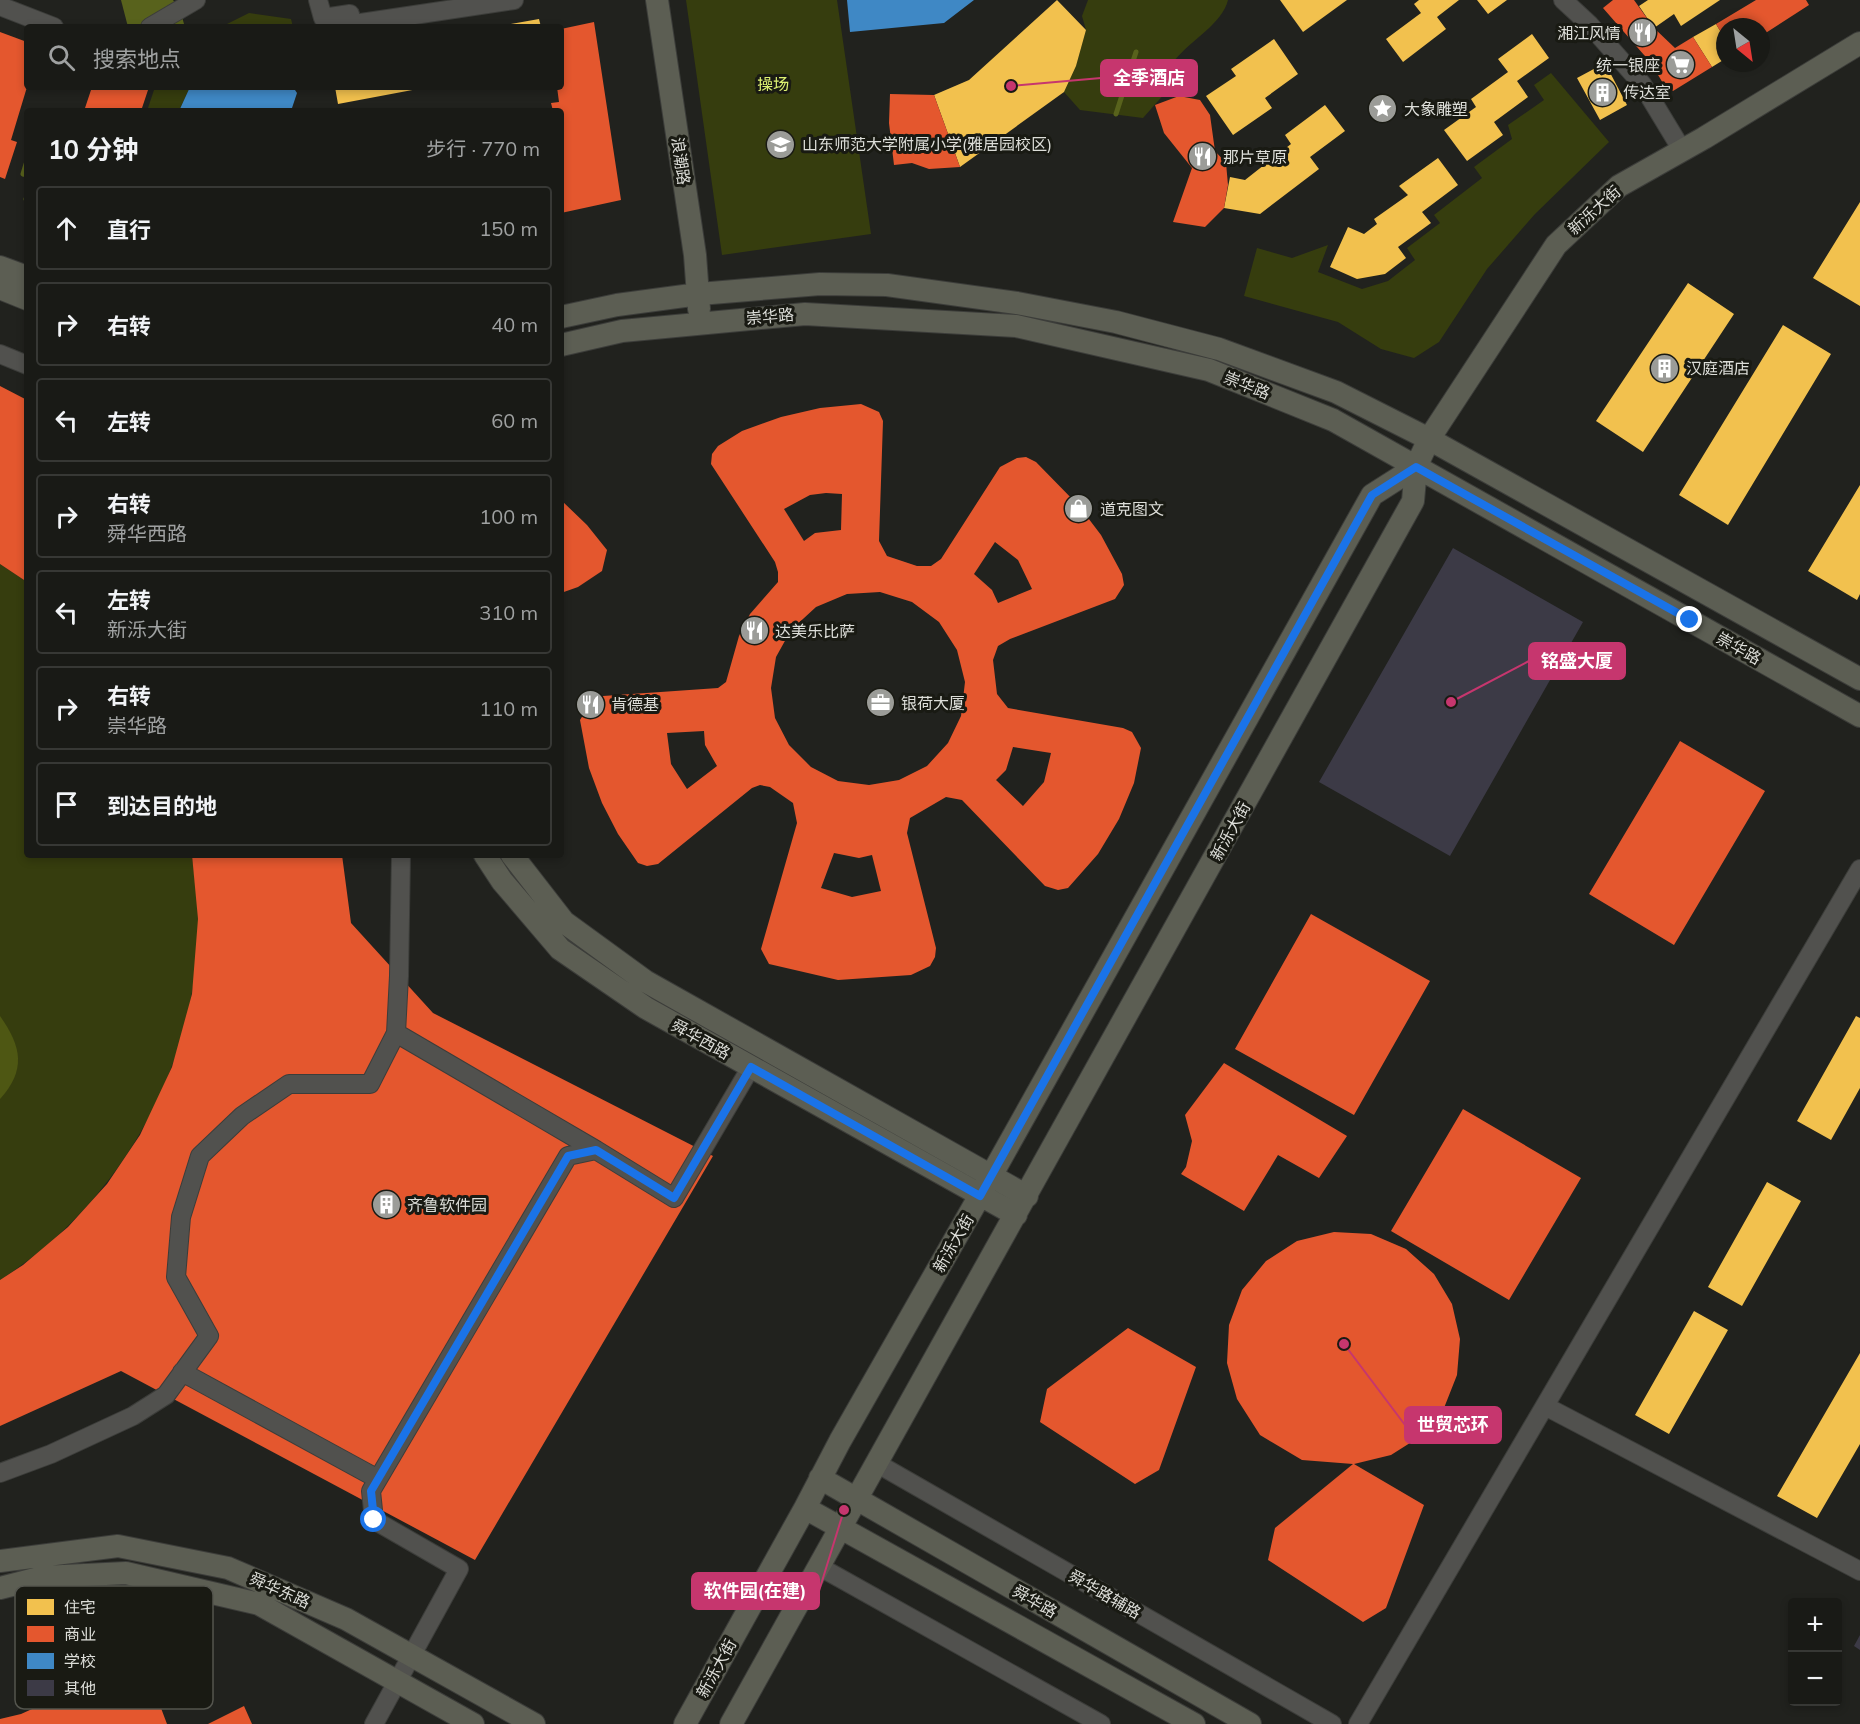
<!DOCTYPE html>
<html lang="zh">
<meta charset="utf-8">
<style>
:root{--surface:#191a16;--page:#22231f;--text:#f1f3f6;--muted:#9fa1a1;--line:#373835}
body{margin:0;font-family:Mulish,"Noto Sans SC",sans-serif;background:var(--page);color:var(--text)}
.controls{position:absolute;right:18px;bottom:18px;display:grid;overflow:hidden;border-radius:6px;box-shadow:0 3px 9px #0003}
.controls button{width:54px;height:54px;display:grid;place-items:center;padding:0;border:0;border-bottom:2px solid var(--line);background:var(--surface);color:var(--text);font:30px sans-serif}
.compass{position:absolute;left:1716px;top:18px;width:54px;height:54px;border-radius:50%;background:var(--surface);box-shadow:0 3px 9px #0003;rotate:150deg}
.stop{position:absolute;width:18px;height:18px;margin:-14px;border:4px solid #1a73e8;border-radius:50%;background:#fff}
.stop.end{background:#1a73e8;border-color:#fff;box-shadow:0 2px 6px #0008}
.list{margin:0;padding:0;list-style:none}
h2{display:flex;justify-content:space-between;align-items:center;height:78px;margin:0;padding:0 24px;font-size:26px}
h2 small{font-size:20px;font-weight:400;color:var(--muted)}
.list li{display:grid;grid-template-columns:39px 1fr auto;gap:18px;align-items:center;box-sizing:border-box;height:84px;margin:0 12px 12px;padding:0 12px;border:2px solid var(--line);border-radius:6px}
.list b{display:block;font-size:22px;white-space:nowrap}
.list p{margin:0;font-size:20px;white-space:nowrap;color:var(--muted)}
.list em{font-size:20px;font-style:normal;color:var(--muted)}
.icon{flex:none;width:33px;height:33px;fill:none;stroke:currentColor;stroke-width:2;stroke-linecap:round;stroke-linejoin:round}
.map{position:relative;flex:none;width:1860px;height:1724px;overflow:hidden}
.search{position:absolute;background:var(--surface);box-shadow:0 3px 9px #0003;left:24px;top:24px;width:540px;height:66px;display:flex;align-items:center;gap:15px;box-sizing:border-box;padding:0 21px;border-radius:6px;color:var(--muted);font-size:22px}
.panel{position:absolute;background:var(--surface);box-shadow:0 3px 9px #0003;left:24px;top:108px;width:540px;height:750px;border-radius:6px}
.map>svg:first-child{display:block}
</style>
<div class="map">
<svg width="1860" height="1724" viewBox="0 0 1860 1724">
<rect width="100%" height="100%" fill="#21221e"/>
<path fill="#363d0e" d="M686,0H837L871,234L722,255Z
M1088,0H1228C1222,24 1191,40 1175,60L1174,83L1143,118L1080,110L1064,92L1076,66L1086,30L1082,16Z
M249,13L291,19L293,27H221Z
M1551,73L1609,142L1535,214L1487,269L1439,342L1414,358L1381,349L1338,322L1244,296L1257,248L1292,258L1328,245L1318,272L1362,289L1388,281L1415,260L1407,248L1440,223L1434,215L1482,178L1474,167L1512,139L1508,125L1544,100L1534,85Z
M155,87H190L179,111H147Z
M0,564L27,582V855H192C194,876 198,898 198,919C200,1063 120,1204 0,1280Z"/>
<path fill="#4e5713" d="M0,1016C22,1047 26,1070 0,1099Z"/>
<path fill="#58621c" d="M121,0H173L180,9L184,24L177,27H128Z"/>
<path fill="#f2c14e" d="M1057,0L1086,30L1076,66L1064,92L960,167L934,95L969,80Z
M1280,0H1347L1303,32Z
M1419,0H1459L1437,17L1446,29L1403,62L1386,39L1421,13L1414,4Z
M1477,0H1507L1488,14Z
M1648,0H1720L1681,26L1674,14L1654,28L1639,6Z
M539,19L541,27H500V26Z
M1716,24L1725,39V59L1712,67L1693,37Z
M1532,34L1549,58L1517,81L1528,97L1494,122L1503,135L1467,161L1444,130L1476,107L1471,99L1508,72L1498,59Z
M1274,39L1298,74L1265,98L1272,108L1233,135L1206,96L1236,76L1231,69Z
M1605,63L1627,105L1600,120L1577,78Z
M335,87H423V88L338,104Z
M1325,105L1345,131L1310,157L1319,169L1260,214L1224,208L1230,177L1245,180L1291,144L1285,135Z
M1438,158L1458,185L1422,212L1431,223L1398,247L1406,258L1385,274L1357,279L1330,267L1348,227L1364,234L1377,224L1374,219L1408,195L1399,186Z
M1860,202V306L1813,278Z
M1688,283L1734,314L1643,452L1596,421Z
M1783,325L1831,354L1728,525L1679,495Z
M1860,485V594L1857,600L1808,571Z
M1856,1016L1860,1018V1088L1831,1140L1797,1121Z
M1767,1182L1801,1201L1742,1306L1708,1287Z
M1694,1311L1728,1330L1669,1434L1635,1415Z
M1860,1353V1444L1817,1518L1777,1496Z"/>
<path fill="#e4572e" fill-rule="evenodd" d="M1613,0H1634L1654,28L1675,48L1693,37L1712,67L1673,91L1664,85L1651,63L1603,8Z
M1756,0H1806L1809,5L1761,36V27H1725V39L1716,24Z
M594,22L621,200L561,213V111H553L551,103L559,102L557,87H561V29Z
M0,32L27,42V87L11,140L17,142L5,179L0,177Z
M92,87H149L141,111H84Z
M890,94L934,95L960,167L929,169L912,163L894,165L889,123Z
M1179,96L1200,100L1210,115L1215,151L1226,163L1228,185L1224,208L1205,227L1173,222L1192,168L1164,133L1155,105Z
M0,386L27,400V582L0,564Z
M861,404L879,412L883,421L879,541L887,556L917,566H931L941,559L1000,467L1017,458L1026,457L1036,462L1079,506L1101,535L1122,574L1124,585L1115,599L1010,639L998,646L993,660L997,694L1008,708L1123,728L1132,732L1141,748L1134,783L1119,819L1098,854L1068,888L1058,890L1045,886L962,800L946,797L910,818L907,833L936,948L935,957L930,966L911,975L838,980L769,964L761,949L797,823L793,803L770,787L760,785L752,788L658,864L647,866L638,863L618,834L602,803L589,768L580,720L592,701L603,696L718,688L726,682L739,636L750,614L778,582V572L775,562L711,464L712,454L718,446L742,431L781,417L820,408ZM826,493L842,494L841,530L815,533L804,541L784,509L810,495ZM995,542L1018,560L1032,589L998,603L992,590L974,574ZM880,592L912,602L939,622L957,650L965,682L961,716L948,743L927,766L899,780L869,785L838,781L811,767L789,745L775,718L771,688L776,657L791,630L816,607L847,594ZM704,731L705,745L717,766L687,789L671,764L667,733ZM1013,747L1051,753L1044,782L1023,806L996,780L1006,770ZM834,853L859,858L872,855L881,891L852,897L821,888Z
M561,500L587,525L607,550L602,571L578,587L561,593Z
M1680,741L1765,791L1674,945L1589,894Z
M192,855H342L351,923L433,1013L713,1156L475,1560L121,1371L0,1426V1280L23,1265L68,1227L107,1184L140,1135L172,1067L192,994L198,919Z
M1311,914L1430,981L1354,1115L1235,1049Z
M1224,1063L1347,1136L1319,1178L1278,1155L1244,1211L1181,1174L1186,1167L1192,1141L1185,1115Z
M1463,1109L1581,1178L1509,1300L1391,1231Z
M1334,1232L1371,1234L1406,1249L1434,1274L1452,1304L1460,1339L1457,1375L1444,1408L1421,1436L1391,1455L1354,1464L1424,1505L1386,1608L1363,1622L1268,1560L1275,1528L1353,1464L1302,1460L1260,1435L1237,1399L1227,1363L1229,1325L1242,1290L1266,1261L1297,1241Z
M1128,1328L1196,1367L1159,1470L1135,1484L1040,1422L1047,1389Z
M147,1671L167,1724H0V1719L21,1714L110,1674Z
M244,1706L252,1724H208Z"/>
<path fill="#3f88c5" d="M847,0H974L944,23L850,32Z
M190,87L206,90L207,87H293L297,93L291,111H179Z"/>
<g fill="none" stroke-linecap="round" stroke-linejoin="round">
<path stroke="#58621c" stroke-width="5" d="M1116,114L1136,52
M27,161L23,174L27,175
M26,199L27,196"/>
</g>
<path fill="#3c3a46" d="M1453,548L1583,622L1450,856L1319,782Z
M1860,1635V1650L1854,1646Z"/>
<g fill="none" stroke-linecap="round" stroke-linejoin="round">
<defs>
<path id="minor" d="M318,0L323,18L350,14
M1563,0L1589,24L1642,84L1682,150
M0,6L54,27
M150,27L196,0
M334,27L514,0
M0,354L27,365
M396,1033L596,1150
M182,1372L378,1479
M1545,1406L1860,1571
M878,1464L1332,1724
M0,1473L51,1454L133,1416L166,1395L209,1336L176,1277L181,1217L200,1156L242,1116L289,1084H370L396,1033L399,976L401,855
M820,1567L1101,1724
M374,1724L459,1569L374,1520L371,1491L568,1156L596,1150L674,1198L751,1067
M1358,1724L1860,869"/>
<path id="major" d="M657,0L695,255L699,309
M0,267L27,277
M0,288L27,299
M561,317L617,305L699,294L820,284L887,285L1017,303L1116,322L1219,349L1336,392L1429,439L1860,679
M561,345L622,331L805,314L1016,326L1209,370L1333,420L1860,716
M485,855L502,881L560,949L646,1008L1016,1215
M512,855L564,922L645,981L1027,1196
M820,1478L1250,1724
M805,1508L1194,1724
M0,1561L118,1546L228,1568L346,1619L534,1724
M0,1588L43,1577L126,1573L259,1604L473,1724
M685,1724L805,1508L840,1441L991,1176L1372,495L1416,467
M731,1724L1413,501L1416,467L1429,439L1556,245L1619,186L1704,138L1860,43"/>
</defs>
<use href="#minor" stroke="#3c3d3a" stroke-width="20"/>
<use href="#major" stroke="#3c3d3a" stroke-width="24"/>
<use href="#minor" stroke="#51514e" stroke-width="18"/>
<use href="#major" stroke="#5c5e53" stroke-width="22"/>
</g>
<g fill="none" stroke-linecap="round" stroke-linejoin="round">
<path stroke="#1a73e8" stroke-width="8" d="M374,1520L371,1491L568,1156L596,1150L674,1198L751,1067L980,1196L1372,495L1416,467L1690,620"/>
</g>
<defs>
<symbol id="restaurant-disc" viewBox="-11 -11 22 22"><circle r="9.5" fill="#9b9c98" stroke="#191a13"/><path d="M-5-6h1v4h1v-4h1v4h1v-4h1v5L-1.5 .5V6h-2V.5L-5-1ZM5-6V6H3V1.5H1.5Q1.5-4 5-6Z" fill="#fff"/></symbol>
<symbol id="supermarket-disc" viewBox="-11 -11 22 22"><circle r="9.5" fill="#9b9c98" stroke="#191a13"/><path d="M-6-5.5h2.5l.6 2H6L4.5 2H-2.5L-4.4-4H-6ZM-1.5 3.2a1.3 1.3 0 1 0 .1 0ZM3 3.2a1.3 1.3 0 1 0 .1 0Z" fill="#fff"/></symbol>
<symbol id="building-disc" viewBox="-11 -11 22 22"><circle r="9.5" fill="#9b9c98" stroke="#191a13"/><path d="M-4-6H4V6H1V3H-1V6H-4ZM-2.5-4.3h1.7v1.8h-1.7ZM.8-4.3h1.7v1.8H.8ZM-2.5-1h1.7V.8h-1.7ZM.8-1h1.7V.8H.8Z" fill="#fff"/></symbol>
<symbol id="sight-disc" viewBox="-11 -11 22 22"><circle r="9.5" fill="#9b9c98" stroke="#191a13"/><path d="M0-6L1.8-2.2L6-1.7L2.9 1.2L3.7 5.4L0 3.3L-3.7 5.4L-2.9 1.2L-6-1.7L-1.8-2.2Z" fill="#fff"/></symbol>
<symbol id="school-disc" viewBox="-11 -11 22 22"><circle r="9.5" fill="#9b9c98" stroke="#191a13"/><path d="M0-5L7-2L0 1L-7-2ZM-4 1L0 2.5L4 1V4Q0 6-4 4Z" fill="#fff"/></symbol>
<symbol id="shop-disc" viewBox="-11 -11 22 22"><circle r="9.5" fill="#9b9c98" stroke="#191a13"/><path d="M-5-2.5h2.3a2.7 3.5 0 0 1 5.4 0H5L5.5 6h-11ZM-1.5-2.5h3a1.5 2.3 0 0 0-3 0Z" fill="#fff"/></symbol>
<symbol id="office-disc" viewBox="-11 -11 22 22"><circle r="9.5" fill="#9b9c98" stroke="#191a13"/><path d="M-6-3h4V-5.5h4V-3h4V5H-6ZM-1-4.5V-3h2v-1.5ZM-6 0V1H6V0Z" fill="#fff"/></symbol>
</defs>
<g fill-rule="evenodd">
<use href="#restaurant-disc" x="1626" y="16" width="33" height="33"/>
<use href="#supermarket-disc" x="1664" y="48" width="33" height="33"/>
<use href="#building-disc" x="1586" y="76" width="33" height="33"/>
<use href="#sight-disc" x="1366" y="92" width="33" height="33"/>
<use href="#school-disc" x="764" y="128" width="33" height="33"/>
<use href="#restaurant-disc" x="1186" y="140" width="33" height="33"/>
<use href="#building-disc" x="1648" y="352" width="33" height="33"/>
<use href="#shop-disc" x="1062" y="492" width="33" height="33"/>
<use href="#restaurant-disc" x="738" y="614" width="33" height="33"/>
<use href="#office-disc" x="864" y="686" width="33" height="33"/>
<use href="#restaurant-disc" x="574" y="688" width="33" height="33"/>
<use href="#building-disc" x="370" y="1188" width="33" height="33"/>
</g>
<g text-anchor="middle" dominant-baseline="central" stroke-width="6" stroke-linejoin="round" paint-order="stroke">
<g font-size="16" fill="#ddded9" stroke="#191a13" text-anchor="start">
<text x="1621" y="33" text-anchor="end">湘江风情</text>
<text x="1660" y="65" text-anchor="end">统一银座</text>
<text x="1623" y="92">传达室</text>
<text x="1404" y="109">大象雕塑</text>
<text x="802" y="144">山东师范大学附属小学(雅居园校区)</text>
<text x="1223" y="157">那片草原</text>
<text x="1686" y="368">汉庭酒店</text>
<text x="1100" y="509">道克图文</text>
<text x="775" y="631">达美乐比萨</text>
<text x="901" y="703">银荷大厦</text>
<text x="611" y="704">肯德基</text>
<text x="407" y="1205">齐鲁软件园</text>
</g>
<g font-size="16" fill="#ddf172" stroke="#191a13">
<text x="773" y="84">操场</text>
</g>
<g font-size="16" fill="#ddded9" stroke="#191a13">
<text transform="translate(681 161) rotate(82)">浪潮路</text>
<text transform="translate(1594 210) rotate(-42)">新泺大街</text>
<text transform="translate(770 316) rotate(-5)">崇华路</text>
<text transform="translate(1247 385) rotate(22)">崇华路</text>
<text transform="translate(1739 648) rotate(29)">崇华路</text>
<text transform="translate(1230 831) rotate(-61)">新泺大街</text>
<text transform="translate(701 1039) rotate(29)">舜华西路</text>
<text transform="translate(953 1243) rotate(-60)">新泺大街</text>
<text transform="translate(280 1590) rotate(24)">舜华东路</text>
<text transform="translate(1105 1594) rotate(30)">舜华路辅路</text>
<text transform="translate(1035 1601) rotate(30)">舜华路</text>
<text transform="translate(716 1668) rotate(-61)">新泺大街</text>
</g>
</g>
<rect x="15" y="1586" width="198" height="123" rx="9" fill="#191a13" stroke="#54554e" stroke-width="1.5"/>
<rect x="27" y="1599" width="27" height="16" fill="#f2c14e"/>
<rect x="27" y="1626" width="27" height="16" fill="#e4572e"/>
<rect x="27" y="1653" width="27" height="16" fill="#3f88c5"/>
<rect x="27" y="1680" width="27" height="16" fill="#3c3a46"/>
<g font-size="16" fill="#ddded9">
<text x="64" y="1613">住宅</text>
<text x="64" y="1640">商业</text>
<text x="64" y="1667">学校</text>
<text x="64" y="1694">其他</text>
</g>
<path fill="none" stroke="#c6366e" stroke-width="2" d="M1011 86L1101 78M1451 702L1529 661M1344 1344L1405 1425M844 1510L819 1591"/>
<g fill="#c6366e" stroke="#191a13" stroke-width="2">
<circle cx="1011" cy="86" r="6"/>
<circle cx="1451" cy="702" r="6"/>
<circle cx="1344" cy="1344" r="6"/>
<circle cx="844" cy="1510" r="6"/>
</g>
<g fill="#c6366e" stroke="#c6366e" stroke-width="2">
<rect x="1101" y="60" width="96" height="36" rx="6"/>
<rect x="1529" y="643" width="96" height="36" rx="6"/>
<rect x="1405" y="1407" width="96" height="36" rx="6"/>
<rect x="692" y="1573" width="127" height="36" rx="6"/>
</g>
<g font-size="18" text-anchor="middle" font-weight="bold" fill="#fff">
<text x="1149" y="84">全季酒店</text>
<text x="1577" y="667">铭盛大厦</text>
<text x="1453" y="1431">世贸芯环</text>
<text x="755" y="1597">软件园(在建)</text>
</g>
</svg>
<div class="controls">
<button>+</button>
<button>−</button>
</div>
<svg class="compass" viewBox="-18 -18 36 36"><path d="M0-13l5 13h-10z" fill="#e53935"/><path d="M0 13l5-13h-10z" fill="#9fa1a1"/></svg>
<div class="stop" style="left:374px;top:1520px"></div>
<div class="stop end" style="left:1690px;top:620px"></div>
<div class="search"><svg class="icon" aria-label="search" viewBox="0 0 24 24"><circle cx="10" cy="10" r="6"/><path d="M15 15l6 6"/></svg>搜索地点</div>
<section class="panel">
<h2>10 分钟<small>步行 · 770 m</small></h2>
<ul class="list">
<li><svg class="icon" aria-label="ahead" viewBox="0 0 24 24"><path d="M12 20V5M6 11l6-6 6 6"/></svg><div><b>直行</b></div><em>150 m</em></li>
<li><svg class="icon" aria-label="right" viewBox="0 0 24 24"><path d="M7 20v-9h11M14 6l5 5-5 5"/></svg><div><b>右转</b></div><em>40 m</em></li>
<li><svg class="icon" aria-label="left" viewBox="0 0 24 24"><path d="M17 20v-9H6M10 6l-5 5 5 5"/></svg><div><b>左转</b></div><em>60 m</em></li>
<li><svg class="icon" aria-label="right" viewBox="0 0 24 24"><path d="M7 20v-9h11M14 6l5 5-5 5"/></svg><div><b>右转</b><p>舜华西路</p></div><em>100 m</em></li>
<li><svg class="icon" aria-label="left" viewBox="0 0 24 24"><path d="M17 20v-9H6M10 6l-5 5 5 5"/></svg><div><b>左转</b><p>新泺大街</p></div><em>310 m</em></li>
<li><svg class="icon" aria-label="right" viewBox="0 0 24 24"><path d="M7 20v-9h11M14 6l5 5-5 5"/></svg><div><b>右转</b><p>崇华路</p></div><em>110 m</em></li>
<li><svg class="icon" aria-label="arrive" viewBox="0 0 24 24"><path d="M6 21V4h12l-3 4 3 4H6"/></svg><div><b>到达目的地</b></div></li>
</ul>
</section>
</div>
